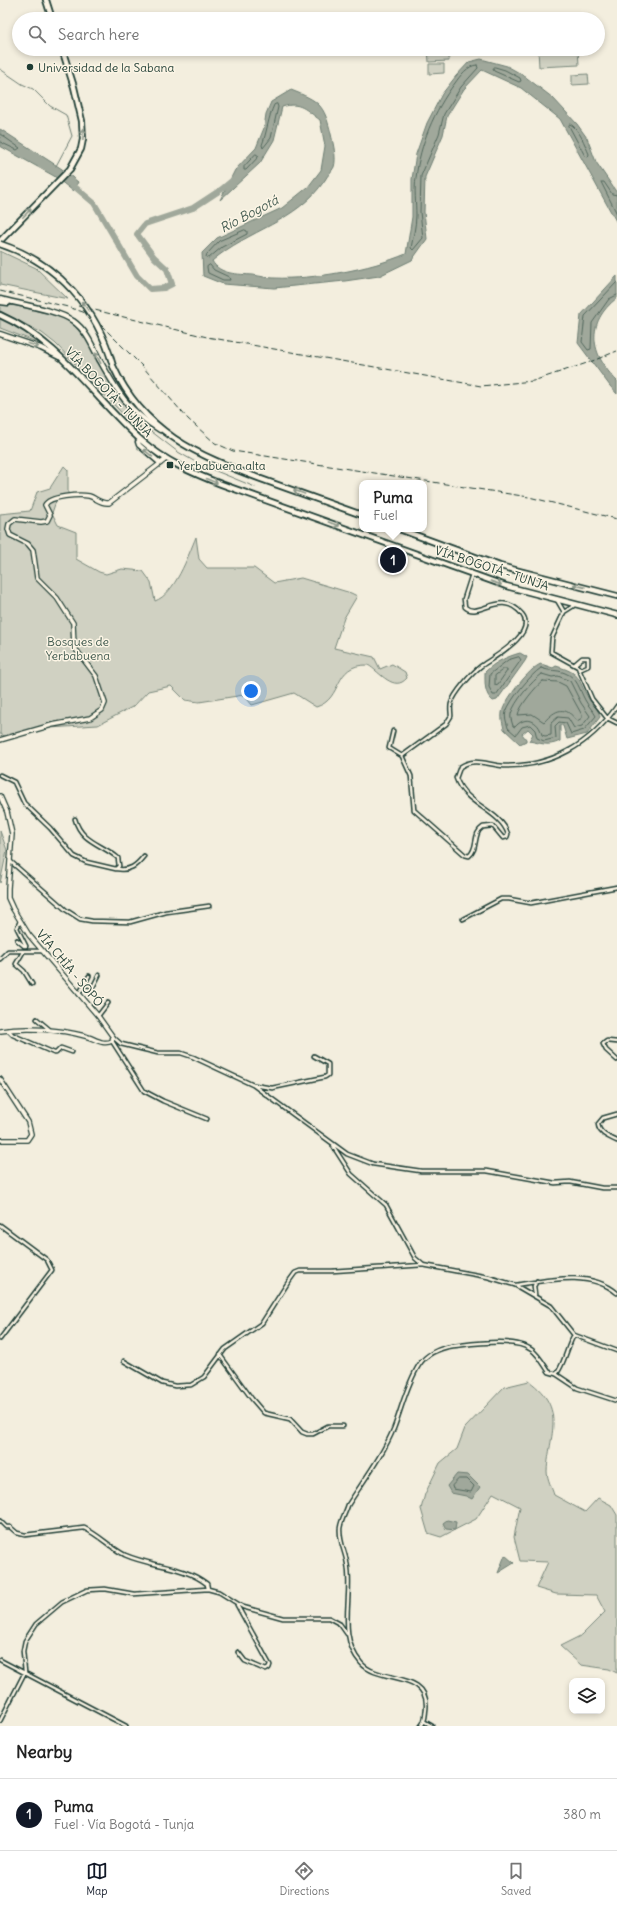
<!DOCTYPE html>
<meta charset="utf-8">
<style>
:root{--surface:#fff;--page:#f2f2f2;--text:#222;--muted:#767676;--line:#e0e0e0;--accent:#111827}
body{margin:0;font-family:Delius,sans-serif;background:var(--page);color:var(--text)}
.controls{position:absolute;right:12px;bottom:12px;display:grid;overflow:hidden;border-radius:8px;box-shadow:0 2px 6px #0003}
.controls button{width:36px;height:36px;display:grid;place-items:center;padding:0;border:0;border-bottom:1px solid var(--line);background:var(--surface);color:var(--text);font:20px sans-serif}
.you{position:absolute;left:251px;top:691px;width:14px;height:14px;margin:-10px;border:3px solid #fff;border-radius:50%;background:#1a73e8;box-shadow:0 0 0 6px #1a73e833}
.badge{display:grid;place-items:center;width:26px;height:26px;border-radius:50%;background:var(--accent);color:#fff;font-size:13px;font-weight:700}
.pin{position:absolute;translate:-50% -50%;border:2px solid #fff;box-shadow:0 1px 4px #0006}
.popup{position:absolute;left:359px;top:480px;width:68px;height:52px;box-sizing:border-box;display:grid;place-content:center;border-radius:8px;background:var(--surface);filter:drop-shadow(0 1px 3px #0005);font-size:13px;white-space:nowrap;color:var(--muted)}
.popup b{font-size:15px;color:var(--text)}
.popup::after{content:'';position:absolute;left:50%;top:100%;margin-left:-8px;border:8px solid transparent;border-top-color:var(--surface)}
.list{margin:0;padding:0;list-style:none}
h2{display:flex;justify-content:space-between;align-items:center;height:52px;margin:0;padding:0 16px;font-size:17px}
h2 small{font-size:13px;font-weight:400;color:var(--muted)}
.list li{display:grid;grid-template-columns:26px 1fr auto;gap:12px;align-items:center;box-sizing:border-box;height:72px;padding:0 16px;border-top:1px solid var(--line)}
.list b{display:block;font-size:15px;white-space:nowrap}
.list p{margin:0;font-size:13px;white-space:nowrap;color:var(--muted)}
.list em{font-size:13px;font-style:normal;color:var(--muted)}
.icon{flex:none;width:22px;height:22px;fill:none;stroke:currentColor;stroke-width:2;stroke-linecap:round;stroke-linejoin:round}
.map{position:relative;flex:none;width:617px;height:1726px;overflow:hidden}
.search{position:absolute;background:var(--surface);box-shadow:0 2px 6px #0003;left:12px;right:12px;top:12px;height:44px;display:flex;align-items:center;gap:10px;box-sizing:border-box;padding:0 14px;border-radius:22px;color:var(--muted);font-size:15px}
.sheet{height:124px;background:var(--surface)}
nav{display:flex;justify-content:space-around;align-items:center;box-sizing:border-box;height:56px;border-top:1px solid var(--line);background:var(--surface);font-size:11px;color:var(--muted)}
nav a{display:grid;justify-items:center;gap:2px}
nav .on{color:var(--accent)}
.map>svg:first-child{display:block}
</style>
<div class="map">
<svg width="617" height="1726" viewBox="0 0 617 1726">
<rect width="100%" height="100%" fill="#f3eede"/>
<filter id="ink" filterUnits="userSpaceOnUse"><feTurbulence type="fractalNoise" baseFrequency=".025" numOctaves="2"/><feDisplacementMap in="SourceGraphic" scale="8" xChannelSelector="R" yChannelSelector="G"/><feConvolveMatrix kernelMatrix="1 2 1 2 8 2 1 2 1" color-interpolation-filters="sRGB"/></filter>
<g filter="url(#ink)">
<path fill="#d0d1c2" stroke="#78877b" d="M428,49H448L449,61L429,62Z
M538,49H578L579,65L539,67Z
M429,64H444V73L429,74Z
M588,74L589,84L572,85V75Z
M0,251L36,268L68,299L0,285Z
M0,304L17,306L49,314L69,320L74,325L87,341L132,418L136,428L56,344L42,333L0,311Z
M0,318L27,332L44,345L0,328Z
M64,466L68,470V496L56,501L52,513L58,525L76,532V559L99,572L106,574L122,569L143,571L151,582L155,601C175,594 188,556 196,537L199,559L207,568H254L274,583L301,578L351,593L357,596L344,618L334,648L374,657L380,669L392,664L405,672L407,678C394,693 380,672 368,665C332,664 344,699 316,707L294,693L252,705L244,695L199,702L185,700L171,686L148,691L134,706L98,725L33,729L9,738L0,734V514L30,511L37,492L50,488Z
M0,831L7,850L0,883Z
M529,1381C567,1409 549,1434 547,1471C547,1479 552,1488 554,1495L585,1512L598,1498L611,1505L617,1515V1673L609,1669L581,1665L560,1646L582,1635L605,1612L596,1595L556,1594L536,1588L548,1562L520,1561L514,1537L520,1507L493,1493L476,1519L441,1537L428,1533L421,1509L425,1494L440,1463L457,1449L465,1428L504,1387Z"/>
<path fill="#a0a89b" stroke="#6c7d72" d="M481,59L507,66L523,75L553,98L577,124L587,138L596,162L617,193V223L560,119L521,88L482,70L464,89L447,116L443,135L425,177L424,212L427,239L412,260L379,276L345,281L274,288L223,284L203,276L202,253L217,238L282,208L308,187L321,170L325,146L320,120C306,110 300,101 282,107L274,140L260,163L220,200L235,170L256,148L264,128L266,114L271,102L291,90C319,101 324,104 331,134C333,143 337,158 334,167C332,171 327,176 325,180C296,223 249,229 212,261C220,275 238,274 253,275C260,276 267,278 274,278C312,280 371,269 406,254L412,217V179L416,154L427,123L442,94L456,76L469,62Z
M0,129L62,169L78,182L73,191L54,176L0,146Z
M617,276V298C585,323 590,354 617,381V394L610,386L578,343L581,315Z
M520,653L527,657L525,661L497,700L493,701C484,694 485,683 485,672C495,662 506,657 520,653Z
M541,664L553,668L556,666C583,674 576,678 589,699C593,705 599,710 600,717L587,734L567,739L563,726L560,725V741C548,747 541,743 529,741L533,734L528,729L522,734L526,739V741L520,744L504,729C503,724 501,719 502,713C503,702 530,667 541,664Z
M457,1474L468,1475L480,1487L472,1499L466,1496L451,1493L447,1486Z
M447,1520L456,1522L455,1530L446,1529L443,1523Z
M505,1555L514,1563L498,1573Z"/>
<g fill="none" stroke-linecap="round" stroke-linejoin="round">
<path stroke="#53685d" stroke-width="1" d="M477,65L478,68L461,87L444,114L439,134L421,176L420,212L423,238L413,250L411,248C413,237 416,226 416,215C416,203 414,190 416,178C420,144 434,111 455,83C460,76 468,65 477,65Z
M495,67L505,70L520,78L521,81L519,82L494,71L493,69Z
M277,104L278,107L271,138L263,148L262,145C267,132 268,118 274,105Z
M570,124C579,128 585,145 589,154L588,157L585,156L569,126Z
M0,134L20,148L17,150L0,142
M256,154L259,156L246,170H244V167Z
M617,195L612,194L604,182H601L617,214
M245,230L247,231V234L222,247L209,258L206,257L207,254L219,241Z
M210,265L214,270L229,277L230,280H223L208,273L207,267Z
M617,282L585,316L582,342L588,350L591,349L592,323L609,299L617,295
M519,657L521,660L496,695H493L489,687L490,674L508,660Z
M541,668C551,672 556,669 565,673C578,678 579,689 585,700C588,706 593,710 596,716L584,730L571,734L566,723L559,722L555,726L556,738L544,741L537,738L535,730L530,725L522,727L516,735L508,728C507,723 504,717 506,712C510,700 530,675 541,668Z
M504,669H507V671L498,684L495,685V676Z
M542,674L552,677L558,676L570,681L581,703L590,716L582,726L574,728L568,718L558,717L551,723V735L545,736L542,735C539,720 525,715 515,727L513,726C512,722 510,718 511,714C514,702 532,681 542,674Z
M543,681L558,682L566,686L582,715V718L577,721C565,705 556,709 544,722L532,714L518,715C519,707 536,686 543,681Z
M459,1479H467L474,1486L471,1492L453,1489L452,1486Z"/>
<path stroke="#6c7d72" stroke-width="1" d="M0,69L22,84L33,89L50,106L66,115L72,136L56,166
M143,425L178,452L199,464L255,487"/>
<path stroke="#a0a89b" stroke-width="6" d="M69,182L94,203L137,276L150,289L164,288L172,284L167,269L154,257L137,234L145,224L193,208L222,189L234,179"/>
<defs>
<path id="minor" d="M557,600L564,612
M575,605L564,612L552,638L551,652L578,667L592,699L607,718L617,723
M575,664L582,658H588V666L579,670
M393,731L389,748L402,756L411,776L414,810L465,855L469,856C479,848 472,834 483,827L493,826L503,838L507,837L508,834C500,810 465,805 456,778L460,767C475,757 487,765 504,766C551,767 590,745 617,706
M402,756L446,724L451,716C451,712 450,708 451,704C454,693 472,673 481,666C492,658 538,634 522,614C500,588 479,620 465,607L464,599L472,574
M0,775L14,782L24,803L50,828L74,856L86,862L116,869L119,866L118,858C102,844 81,842 75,819
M10,861L66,910L80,919L92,921L130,922L166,912L209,906
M117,869C130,871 136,866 144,856
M463,919L501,899H509L531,903L617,887
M17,940L24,946H26L17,928L20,921
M23,952L16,964L24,971L32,984
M0,959L8,951H43
M85,984L93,987L99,975
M79,994L89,976
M98,1016L108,1003
M37,1019L49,1029
M8,1030L13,1035L54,1053H56L61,1048L72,1052
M113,1037L121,1044L158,1053H181L193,1057L253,1085L347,1154L373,1164L421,1171H487L555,1183L570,1182L602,1188H617
M112,1041L144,1091L163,1101L207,1119
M617,1042L607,1041L603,1044L606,1050L617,1060
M254,1085L272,1088L325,1077L328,1075V1064L314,1056
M617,1114L603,1118L598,1124C599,1134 609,1137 617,1141
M333,1146L351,1174L386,1205L415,1258L423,1265
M0,1225L47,1260L52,1270L0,1339
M516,1285C549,1280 590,1270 617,1293
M535,1295L534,1286L537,1281
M220,1355L252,1399L264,1413L290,1419L302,1432L307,1434H313L328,1426H343
M124,1361L162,1383L175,1386L191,1385L204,1377L225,1349L262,1323L287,1284L295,1273L300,1271H332L423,1265L488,1277L515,1285L551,1306L574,1335L617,1351
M556,1374L577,1388L617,1401
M0,1521L6,1527H10L17,1533L25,1535L84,1528C99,1535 111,1548 125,1555C152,1567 183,1565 207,1584L208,1589
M237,1605L270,1665L269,1668L266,1670L245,1661L238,1652
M0,1660L126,1726
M0,1721L25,1672L23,1651L25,1641L36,1624L62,1602L87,1590L105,1589L134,1594L208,1589L219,1592L243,1607L283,1618H329L340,1624L347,1634
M425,1722L432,1726
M421,1726C426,1721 425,1715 426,1709C430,1670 379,1684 361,1663C336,1635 354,1595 347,1563C345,1551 339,1541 340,1528C341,1520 346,1512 348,1505C364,1480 383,1455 394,1428C402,1407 407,1384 419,1365C426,1354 440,1348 453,1346C472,1344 516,1337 532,1350C539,1355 544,1365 549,1372L556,1374C563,1368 568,1344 574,1335"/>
<path id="tertiary" d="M0,740L52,725L90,718L102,710L105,703L96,676L74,647L73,623L57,598L37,578L33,550L28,544L10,535L8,529L9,524L15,519L41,522L47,521L50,515L45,505C49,496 80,494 89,496C96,498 100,504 109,503L166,459
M0,796L7,812L12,834L8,888V898L13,909L29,935L98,1016L113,1037L112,1041C103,1046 94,1038 85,1036C59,1029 26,1027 0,1031
M0,1079L28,1122L31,1134L27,1140H0"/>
<path id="primary" d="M0,299C19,304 58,310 73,321C86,330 92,345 99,359C117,391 127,410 160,430
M0,302L8,303
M0,334L41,348L59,357
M130,411L137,427
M138,442L139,445L160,463"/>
<path id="trunk" d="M46,0L52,19
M0,241L70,169L81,149L83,139L82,121L74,87L62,49
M0,315C61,342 93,398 142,441C165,461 192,473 221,484L506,586L617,615
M113,366C143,432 197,455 261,479C295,491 329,503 362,515
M399,529L500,566L617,596"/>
</defs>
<use href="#minor" stroke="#1f3d34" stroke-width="5.5"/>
<use href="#tertiary" stroke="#1f3d34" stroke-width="6"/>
<use href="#primary" stroke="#1f3d34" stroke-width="7"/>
<use href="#trunk" stroke="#1f3d34" stroke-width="8"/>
<use href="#minor" stroke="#fcf5e5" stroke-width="2.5"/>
<use href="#tertiary" stroke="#fcf5e5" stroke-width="3.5"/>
<use href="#primary" stroke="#fcf5e5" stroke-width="4"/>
<use href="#trunk" stroke="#fcf5e5" stroke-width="4.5"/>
<path stroke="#1f3d34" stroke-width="1" stroke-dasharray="6 3" stroke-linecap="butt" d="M0,291L68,307L83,312L97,321L143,367L188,419L215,443L233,451L529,497L617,519
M78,306L207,337L481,386L533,381L590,362L617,351"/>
<defs>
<path id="trunk-bridge" d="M0,244C58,263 97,308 113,366"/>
</defs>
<use href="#trunk-bridge" stroke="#1f3d34" stroke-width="8" stroke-linecap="butt"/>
<use href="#trunk-bridge" stroke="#fcf5e5" stroke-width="4.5"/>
</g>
<defs><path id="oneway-shaft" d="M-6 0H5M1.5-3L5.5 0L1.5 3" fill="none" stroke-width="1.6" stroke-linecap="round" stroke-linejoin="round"/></defs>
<g stroke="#8e998c">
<use href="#oneway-shaft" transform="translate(83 134) rotate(-89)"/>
<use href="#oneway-shaft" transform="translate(27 213) rotate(-46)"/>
<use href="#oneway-shaft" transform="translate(85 306) rotate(-126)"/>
<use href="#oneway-shaft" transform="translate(33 345) rotate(18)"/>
<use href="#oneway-shaft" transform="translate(98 358) rotate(-118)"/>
<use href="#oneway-shaft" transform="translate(148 453) rotate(-140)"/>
<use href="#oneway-shaft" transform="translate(212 481) rotate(22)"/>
<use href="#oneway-shaft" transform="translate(299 492) rotate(-160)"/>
<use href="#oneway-shaft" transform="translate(334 524) rotate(20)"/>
<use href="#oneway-shaft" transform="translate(496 583) rotate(19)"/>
<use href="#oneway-shaft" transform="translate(579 586) rotate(-167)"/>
</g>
</g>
<g fill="#1f3d34" stroke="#fcf5e5" stroke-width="1.5">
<circle cx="30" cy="67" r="4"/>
<rect x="166" y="461" width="8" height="8" rx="2"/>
</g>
<g text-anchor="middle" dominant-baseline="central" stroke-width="3" stroke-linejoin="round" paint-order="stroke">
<g font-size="12" fill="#1f3d34" stroke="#fcf5e5" text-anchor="start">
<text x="38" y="67">Universidad de la Sabana</text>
<text x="178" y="465">Yerbabuena alta</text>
</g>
<g font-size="12" fill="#1f3d34" stroke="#fcf5e5">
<text transform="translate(109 392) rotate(46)">VÍA BOGOTÁ - TUNJA</text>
<text transform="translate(492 568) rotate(18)">VÍA BOGOTÁ - TUNJA</text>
<text transform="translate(70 968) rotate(50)">VÍA CHÍA - SOPÓ</text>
</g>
<g font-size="12" fill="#425b50" stroke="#fcf5e5">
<text x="78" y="641">Bosques de<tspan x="78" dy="14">Yerbabuena</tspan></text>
</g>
<g font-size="13" font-style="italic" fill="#465d53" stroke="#fcf5e5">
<text transform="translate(249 214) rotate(-28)">Río Bogotá</text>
</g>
</g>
</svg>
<div class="controls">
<button><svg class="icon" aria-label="layers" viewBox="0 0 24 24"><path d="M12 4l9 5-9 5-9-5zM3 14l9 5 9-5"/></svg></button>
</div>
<div class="you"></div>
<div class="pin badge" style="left:393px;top:560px">1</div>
<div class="popup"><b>Puma</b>Fuel</div>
<div class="search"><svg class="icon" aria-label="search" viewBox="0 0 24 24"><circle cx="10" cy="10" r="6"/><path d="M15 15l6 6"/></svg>Search here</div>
</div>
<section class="sheet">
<h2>Nearby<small></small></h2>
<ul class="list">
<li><span class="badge">1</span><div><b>Puma</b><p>Fuel · Vía Bogotá - Tunja</p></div><em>380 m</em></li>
</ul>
</section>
<nav>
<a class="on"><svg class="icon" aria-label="map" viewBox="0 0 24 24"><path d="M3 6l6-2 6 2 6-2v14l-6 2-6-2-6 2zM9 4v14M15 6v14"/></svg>Map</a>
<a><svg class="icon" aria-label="directions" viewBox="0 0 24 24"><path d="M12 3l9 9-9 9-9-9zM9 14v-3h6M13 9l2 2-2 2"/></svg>Directions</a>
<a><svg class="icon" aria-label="saved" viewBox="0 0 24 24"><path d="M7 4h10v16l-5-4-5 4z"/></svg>Saved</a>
</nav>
